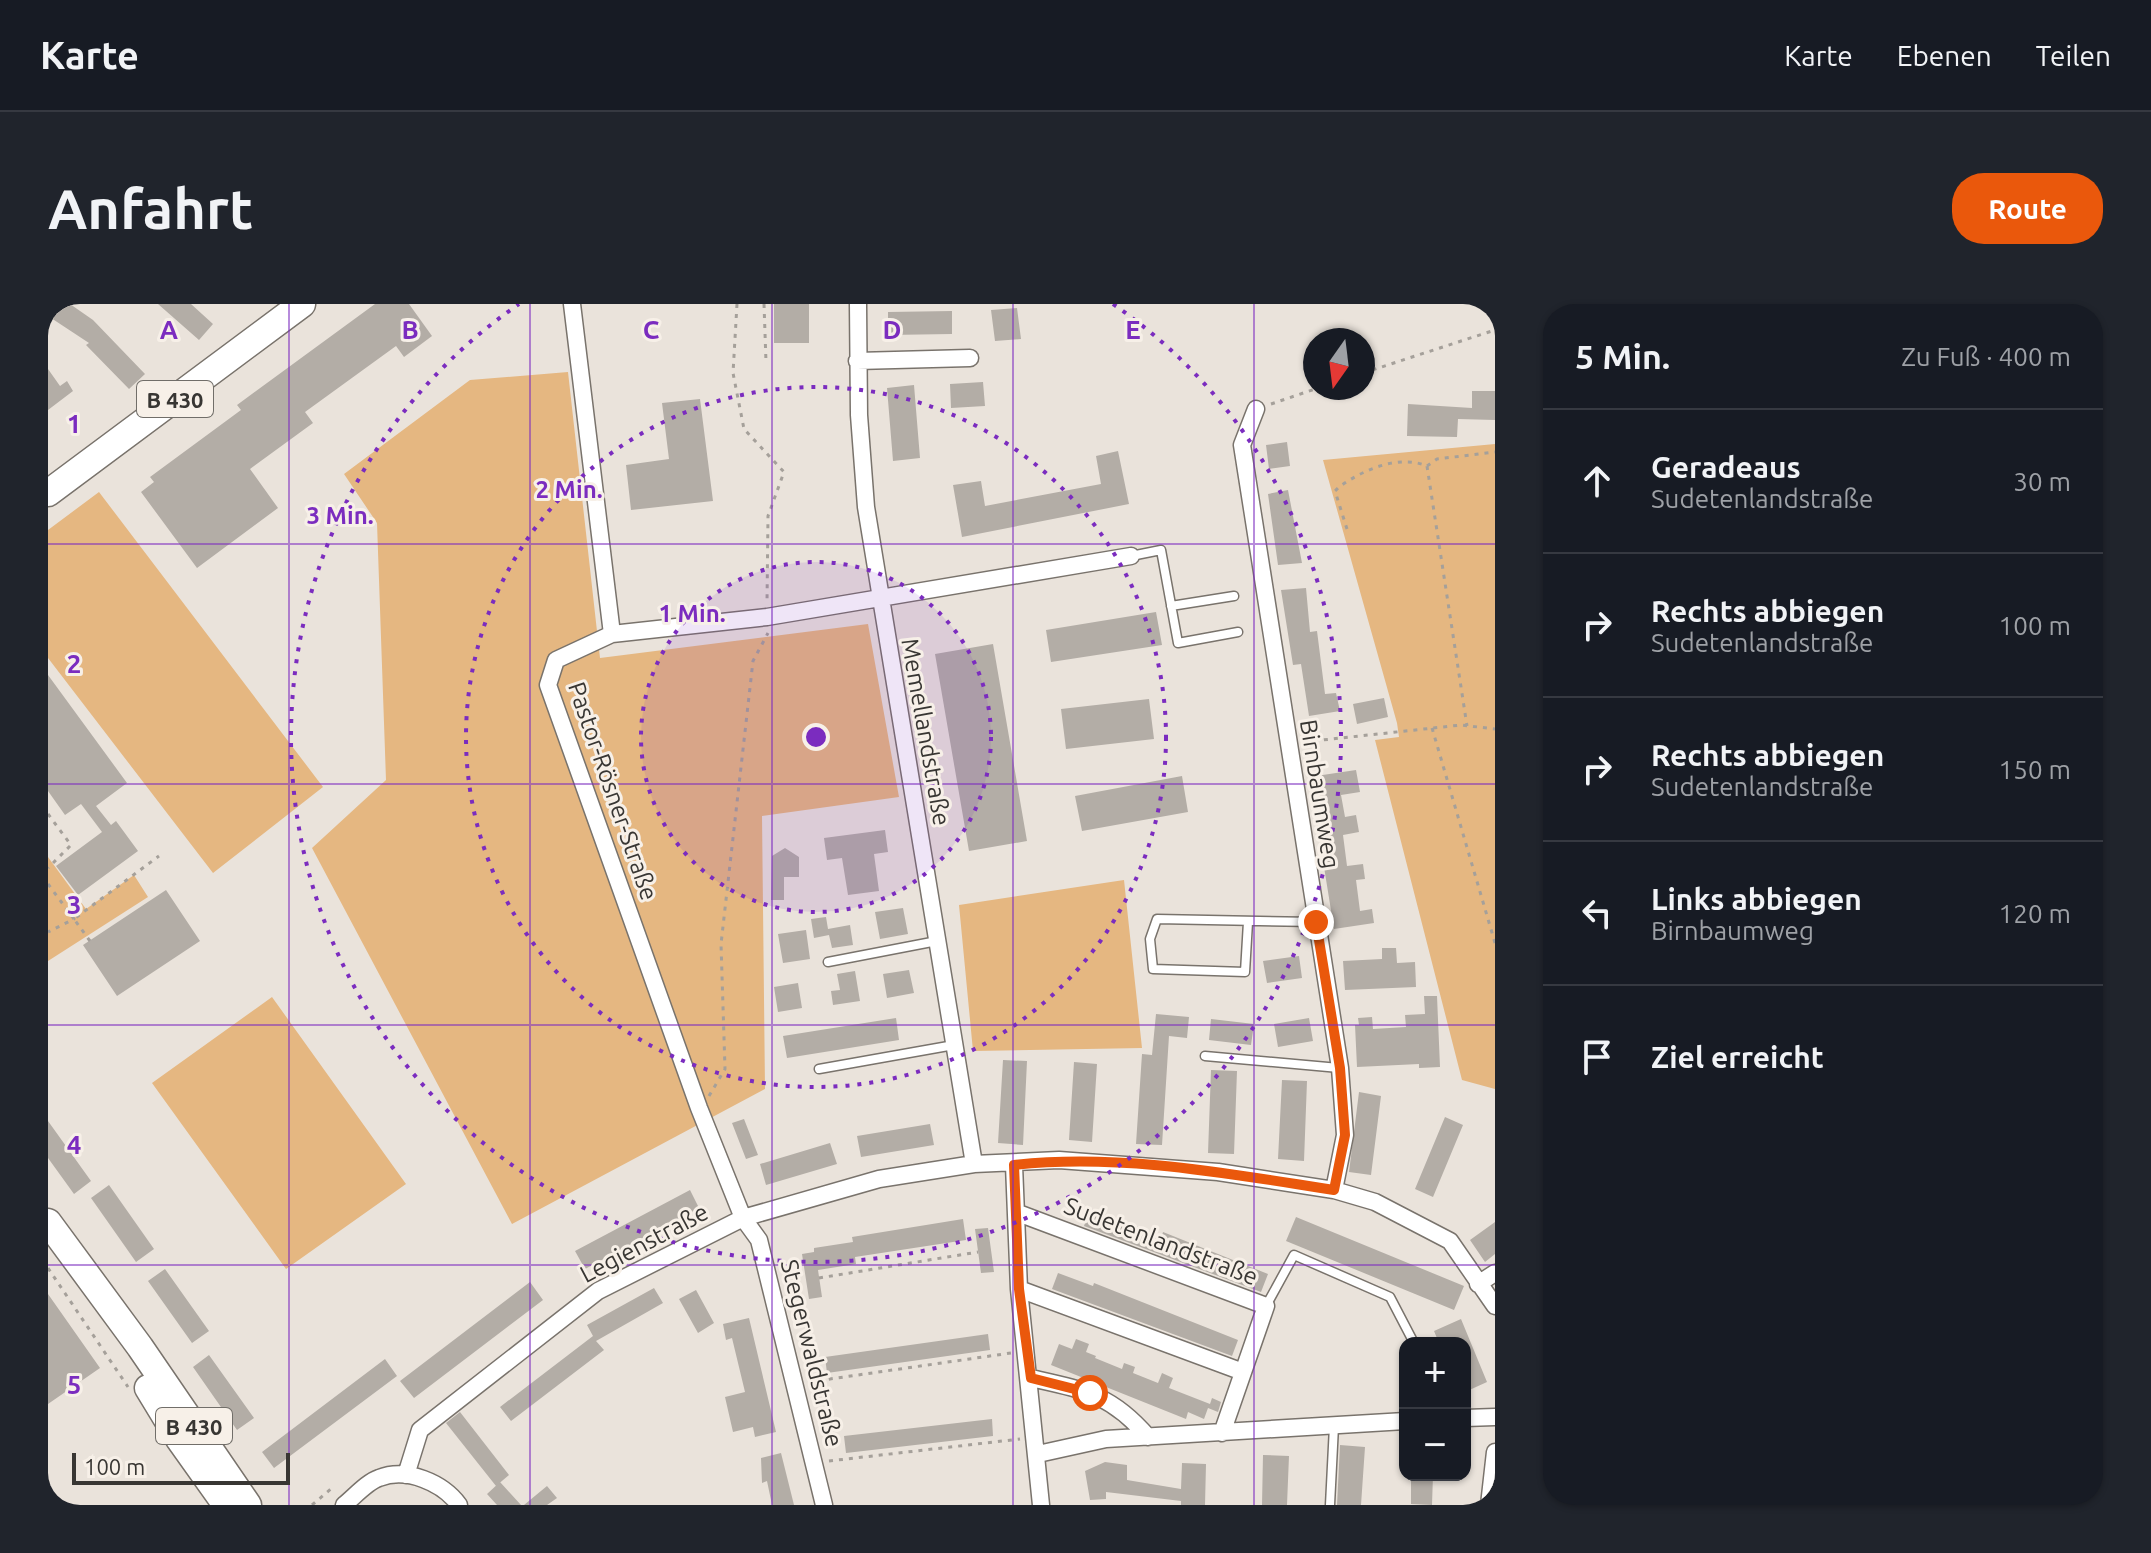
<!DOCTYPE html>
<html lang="de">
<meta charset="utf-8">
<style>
:root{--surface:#171b24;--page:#20242c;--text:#f1f3f6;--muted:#9ea1a6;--line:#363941;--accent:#ea580c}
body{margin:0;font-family:Ubuntu,sans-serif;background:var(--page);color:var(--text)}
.controls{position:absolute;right:24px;bottom:24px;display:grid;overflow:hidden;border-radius:16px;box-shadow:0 2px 6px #0004}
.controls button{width:72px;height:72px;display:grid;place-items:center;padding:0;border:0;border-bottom:2px solid var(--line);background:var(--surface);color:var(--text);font:40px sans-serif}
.compass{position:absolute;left:1255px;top:24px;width:72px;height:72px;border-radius:50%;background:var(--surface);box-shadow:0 2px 6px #0004;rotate:194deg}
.scale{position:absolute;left:24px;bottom:20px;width:218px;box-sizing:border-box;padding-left:8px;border:4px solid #383633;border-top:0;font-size:22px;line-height:28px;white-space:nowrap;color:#383633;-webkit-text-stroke:6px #f7f0e8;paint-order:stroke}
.stop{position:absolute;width:24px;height:24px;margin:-18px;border:6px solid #ea580c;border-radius:50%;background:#fff}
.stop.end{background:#ea580c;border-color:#fff;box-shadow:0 2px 8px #0008}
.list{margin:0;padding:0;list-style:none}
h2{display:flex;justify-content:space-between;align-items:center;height:104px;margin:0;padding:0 32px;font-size:34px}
h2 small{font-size:26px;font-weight:400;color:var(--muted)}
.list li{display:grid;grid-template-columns:52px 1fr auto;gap:24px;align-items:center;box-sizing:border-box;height:144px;padding:0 32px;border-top:2px solid var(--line)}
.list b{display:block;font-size:30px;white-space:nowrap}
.list p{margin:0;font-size:26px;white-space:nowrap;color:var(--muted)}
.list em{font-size:26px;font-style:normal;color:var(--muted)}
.icon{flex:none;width:44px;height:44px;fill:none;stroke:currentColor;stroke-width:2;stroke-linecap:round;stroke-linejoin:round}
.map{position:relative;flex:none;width:1447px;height:1201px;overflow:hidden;border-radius:32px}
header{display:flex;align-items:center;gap:48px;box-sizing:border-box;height:112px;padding:0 40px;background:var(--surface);border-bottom:2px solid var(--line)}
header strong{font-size:38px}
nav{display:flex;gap:44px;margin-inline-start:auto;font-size:28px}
.intro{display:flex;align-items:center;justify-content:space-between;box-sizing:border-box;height:192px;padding:0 48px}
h1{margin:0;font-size:56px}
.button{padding:20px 36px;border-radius:32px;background:var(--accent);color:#fff;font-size:28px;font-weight:700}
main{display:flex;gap:48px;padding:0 48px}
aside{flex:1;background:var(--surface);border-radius:32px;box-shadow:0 2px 6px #0004}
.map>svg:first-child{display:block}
</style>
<header>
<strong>Karte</strong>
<nav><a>Karte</a><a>Ebenen</a><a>Teilen</a></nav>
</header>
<div class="intro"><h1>Anfahrt</h1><a class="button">Route</a></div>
<main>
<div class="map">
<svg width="1447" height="1201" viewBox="0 0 1447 1201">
<rect width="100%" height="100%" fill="#eae3db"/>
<path fill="#e5b781" d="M520,68L552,354L820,320L851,493L714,512L717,785L464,920L264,544L338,476L329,219L296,170L422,76Z
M1447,140V785L1414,776L1327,436L1351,433L1349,419L1275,156Z
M51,188L275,483L165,569L0,354V226Z
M0,553L38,605L86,571L100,593L0,657Z
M1076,576L1094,744L925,747L911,601Z
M224,693L358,880L238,965L104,779Z"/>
<path fill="#b3ada6" d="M0,0H22L45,16L97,70L81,85L38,41L41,39L0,12Z
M110,0H143L165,20L151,36Z
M327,0H361L384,32L356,53L348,42L257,108L265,119L202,165L230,204L149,264L93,188L106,178L102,173L193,106L189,101Z
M726,0H761V39H726Z
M969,4L973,35L947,37L943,6Z
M904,7V30L840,31V8Z
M0,65L12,82L19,77L25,87L0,106Z
M935,78L937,102L903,104L902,80Z
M866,81L872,154L845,157L839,84Z
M1424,87H1447V116L1410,115L1409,133L1359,132L1360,100L1424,104Z
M652,95L665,197L583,206L578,161L621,155L614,99Z
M1239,138L1242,162L1221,165L1218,141Z
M1070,147L1081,200L914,233L905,181L933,177L937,202L1053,180L1048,152Z
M1240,186L1254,259L1230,261L1220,190Z
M1258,284L1262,328L1269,327L1277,390L1288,389L1292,407L1261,412L1253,360L1245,361L1233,286Z
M1108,308L1114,341L1003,358L998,326Z
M945,340L979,537L921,547L887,350Z
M0,371L79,479L48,502L63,521L68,517L90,547L30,591L8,562L54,528L33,500L17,511L0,487Z
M1336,394L1340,413L1309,420L1305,400Z
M1101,395L1106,435L1018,445L1013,405Z
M1308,466L1312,488L1293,491L1297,513L1308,511L1311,528L1295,531L1299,562L1315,560L1317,575L1308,576L1312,607L1324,605L1326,619L1286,625L1267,507L1274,506L1268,472Z
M1134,472L1140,508L1034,527L1027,492Z
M837,526L840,548L826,550L831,587L800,591L794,554L779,556L776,534Z
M737,544L751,553V573H736V596H723L724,552Z
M118,586L152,637L69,692L35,641Z
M855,604L860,630L832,635L827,608Z
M778,613L780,625L802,621L805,641L784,644L781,631L766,634L763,615Z
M758,626L762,655L735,659L730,630Z
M1334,644H1348L1349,659L1367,658L1368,683L1297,686L1295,657L1334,655Z
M1251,652L1254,674L1219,679L1215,657Z
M861,666L866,689L839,694L835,670Z
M807,667L812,697L785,701L783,687L792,686L789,670Z
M750,679L754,704L730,708L726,683Z
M1376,692H1389L1392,763L1371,764V760L1309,763L1307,721H1311L1310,714L1324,713L1325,725L1358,723L1357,711L1377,710Z
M1108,710L1141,713L1139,734L1121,732L1114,841L1088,840L1094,750L1104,751Z
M848,714L851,736L739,754L735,732Z
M1261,714L1265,737L1230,743L1226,720Z
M1163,715L1206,720L1203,741L1161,736Z
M955,756L979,757L975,841L950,839Z
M1026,758L1049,760L1044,838L1021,836Z
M1163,766L1189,767L1186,850L1160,849Z
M1234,776L1259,777L1256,857L1230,855Z
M1311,788L1333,792L1323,871L1301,868Z
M1397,813L1415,821L1385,893L1367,885Z
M696,815L710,851L698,855L684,819Z
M0,817L43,877L26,890L0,854Z
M882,820L886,841L813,853L809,832Z
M782,839L789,860L718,881L712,860Z
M61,881L106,945L88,958L43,894Z
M642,886L651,904L537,965L527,947Z
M1042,904L1114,932L1115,928L1220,970L1213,988L1036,922Z
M1248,913L1416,982L1406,1006L1238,937Z
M915,915L918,936L807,953L808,960L770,966L774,993L761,995L754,950L766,948V944L805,938L804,933Z
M1447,918V950L1437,958L1422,936Z
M940,924L946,968L933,969L927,925Z
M117,965L161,1027L144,1039L100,977Z
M1010,969L1045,982L1046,979L1190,1036L1184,1052L1004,985Z
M482,978L495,996L366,1094L352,1077Z
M606,984L615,999L548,1037L556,1046L463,1117L452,1103L545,1032L539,1021Z
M648,986L666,1019L650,1029L631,995Z
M0,990L52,1064L0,1100Z
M701,1014L728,1128L707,1133L705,1123L685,1128L677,1093L697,1088L684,1034L678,1036L675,1020Z
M1413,1015L1439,1078L1417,1088V1039H1391L1386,1027Z
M940,1030L942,1046L779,1069L777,1053Z
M1028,1035L1041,1040L1038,1048L1048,1052L1047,1054L1074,1065L1076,1059L1087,1063L1085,1069L1110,1079L1114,1069L1125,1074L1121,1084L1162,1100L1164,1094L1173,1098L1170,1108L1160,1104L1156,1115L1140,1108L1138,1115L1003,1061L1011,1040L1024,1045Z
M161,1051L206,1114L189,1126L145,1063Z
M337,1055L349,1072L226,1164L214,1148Z
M412,1108L461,1171L448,1182L398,1119Z
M944,1115L945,1132L798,1149L796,1132Z
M1292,1141L1317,1143L1313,1201H1289Z
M733,1149L746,1201H724L719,1177L714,1179L713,1154Z
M1215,1151L1241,1152L1239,1201H1214Z
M1057,1158L1079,1161V1176L1133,1185L1134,1159L1158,1160L1157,1201H1133V1197L1058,1188V1195L1042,1196L1037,1167Z
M1363,1171H1385L1384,1201L1363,1200Z
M452,1178L473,1201H449L439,1190Z
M499,1182L509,1194L499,1201H476Z"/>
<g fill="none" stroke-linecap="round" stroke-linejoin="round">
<defs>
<path id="lane" d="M1083,252L1113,246L1130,339L1190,328
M1123,302L1186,292
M1200,618L1197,668L1105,665L1102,635L1109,615L1268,618
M780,658L889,637
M1157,752L1291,764
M771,765L906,741
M1218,1002L1246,951L1342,993L1366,1039
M1282,1201L1286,1122"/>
<path id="street" d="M524,0L564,330
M810,0L811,111L818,203L926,860
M809,57L922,54
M1208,105L1194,141L1292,764L1297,831L1286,886
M966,861L971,985L993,1201
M970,909L1218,1002L1174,1129
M1430,980L1447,969
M971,985L1195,1068
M983,1074C1036,1086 1063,1090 1100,1133
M1417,1114L1447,1113
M990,1150L1058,1135L1357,1117
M358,1171L372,1126L550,987L695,914L831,875L926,860L1011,856L1170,868L1286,886L1327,898L1402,937L1447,1002
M296,1201C306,1193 319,1178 331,1174C359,1163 395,1179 411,1201
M776,1201L711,936L695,914L651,804L500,381L508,356L564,330L719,313L1083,252
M1441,1201L1447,1148"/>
<path id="primary" d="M0,189L254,0
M0,918L92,1043L200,1201
M100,1084L131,1135L178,1201"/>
</defs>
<use href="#lane" stroke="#79736c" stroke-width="11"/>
<use href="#street" stroke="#79736c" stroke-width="19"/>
<use href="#primary" stroke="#79736c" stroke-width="29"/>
<path stroke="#a5a09a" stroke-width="3" stroke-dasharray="4 6" stroke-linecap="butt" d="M689,0L685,69L696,125L736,168L720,212L719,298
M716,0L718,58
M1315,69L1447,26
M1223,100L1270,84
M1379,162L1419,422
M1379,162L1389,155L1447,148
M1299,225L1287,187L1291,183C1315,166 1350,150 1379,162
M1384,424L1447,639
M1256,438L1413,421L1447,425
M0,510L23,541L0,564
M0,580L26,615L0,628
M42,637L26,615L111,552
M661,792L677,765L673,640L705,357L720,329
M0,964L80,1083
M771,974L930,948
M761,1078L963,1049
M781,1157L972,1135
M264,1201L284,1184"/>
<use href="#lane" stroke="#fff" stroke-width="8"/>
<use href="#street" stroke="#fff" stroke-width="16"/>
<use href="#primary" stroke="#fff" stroke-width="26"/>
</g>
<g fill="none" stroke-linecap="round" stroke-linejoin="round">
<path stroke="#ea580c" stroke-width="10" d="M1042,1089L983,1074L971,985L966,861C1072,849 1182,870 1286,886L1297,831L1292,764L1268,618"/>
</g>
<path fill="none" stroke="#7b2cbf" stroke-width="2" stroke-opacity="0.55" d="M241,0V1201M482,0V1201M724,0V1201M965,0V1201M1206,0V1201M0,240H1447M0,480H1447M0,721H1447M0,961H1447"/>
<circle cx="768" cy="433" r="175" fill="#7b2cbf" fill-opacity=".12"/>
<g fill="none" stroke="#7b2cbf" stroke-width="4" stroke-dasharray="4 8">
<circle cx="768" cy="433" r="175"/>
<circle cx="768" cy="433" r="350"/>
<path d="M1065 0A525 525 0 1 1 471 0"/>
</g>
<g text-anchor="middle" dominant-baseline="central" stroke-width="6" stroke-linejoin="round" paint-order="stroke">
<g fill="#f7f0e8" stroke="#716e69" stroke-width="2">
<rect x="89" y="77" width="76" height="36" rx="6"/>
<rect x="108" y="1104" width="76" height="36" rx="6"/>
</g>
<g font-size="22" font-weight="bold" fill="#383633">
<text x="127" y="95">B 430</text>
<text x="146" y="1122">B 430</text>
</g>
<g font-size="24" fill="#383633" stroke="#f7f0e8">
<text transform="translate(878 428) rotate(80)">Memellandstraße</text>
<text transform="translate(565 487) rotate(71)">Pastor-Rösner-Straße</text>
<text transform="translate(1272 490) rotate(81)">Birnbaumweg</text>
<text transform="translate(1113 937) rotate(21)">Sudetenlandstraße</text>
<text transform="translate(596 939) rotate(-28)">Legienstraße</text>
<text transform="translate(764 1049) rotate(76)">Stegerwaldstraße</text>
</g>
</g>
<g font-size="26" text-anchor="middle" font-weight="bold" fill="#7b2cbf" stroke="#f7f0e8" stroke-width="6" stroke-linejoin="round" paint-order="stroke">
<text x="121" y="35">A</text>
<text x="362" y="35">B</text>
<text x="603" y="35">C</text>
<text x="844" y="35">D</text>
<text x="1085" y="35">E</text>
<text x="26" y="129">1</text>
<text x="26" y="369">2</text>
<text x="26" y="610">3</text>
<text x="26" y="850">4</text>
<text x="26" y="1090">5</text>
</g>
<circle cx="768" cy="433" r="12" fill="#7b2cbf" stroke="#f7f0e8" stroke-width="4"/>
<g font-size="24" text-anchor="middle" font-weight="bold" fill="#7b2cbf" stroke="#f7f0e8" stroke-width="6" stroke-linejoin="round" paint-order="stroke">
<text x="521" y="194">2 Min.</text>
<text x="292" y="220">3 Min.</text>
<text x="644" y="318">1 Min.</text>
</g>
</svg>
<div class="controls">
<button>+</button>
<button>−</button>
</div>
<svg class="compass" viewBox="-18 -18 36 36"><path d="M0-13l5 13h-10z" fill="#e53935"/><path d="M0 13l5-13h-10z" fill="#9ea1a6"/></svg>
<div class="scale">100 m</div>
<div class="stop" style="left:1042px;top:1089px"></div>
<div class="stop end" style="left:1268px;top:618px"></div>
</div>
<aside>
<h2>5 Min.<small>Zu Fuß · 400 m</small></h2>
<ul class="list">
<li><svg class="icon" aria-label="ahead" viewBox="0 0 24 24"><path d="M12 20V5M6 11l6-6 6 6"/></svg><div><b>Geradeaus</b><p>Sudetenlandstraße</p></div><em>30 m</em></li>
<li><svg class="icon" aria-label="right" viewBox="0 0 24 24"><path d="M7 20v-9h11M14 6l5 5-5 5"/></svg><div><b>Rechts abbiegen</b><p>Sudetenlandstraße</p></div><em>100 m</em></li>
<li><svg class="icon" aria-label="right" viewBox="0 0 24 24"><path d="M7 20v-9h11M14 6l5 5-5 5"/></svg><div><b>Rechts abbiegen</b><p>Sudetenlandstraße</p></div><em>150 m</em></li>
<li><svg class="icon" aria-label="left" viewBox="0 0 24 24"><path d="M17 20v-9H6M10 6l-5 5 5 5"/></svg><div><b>Links abbiegen</b><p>Birnbaumweg</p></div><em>120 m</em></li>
<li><svg class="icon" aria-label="arrive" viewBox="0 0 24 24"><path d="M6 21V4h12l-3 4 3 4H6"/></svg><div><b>Ziel erreicht</b></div></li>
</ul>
</aside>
</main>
